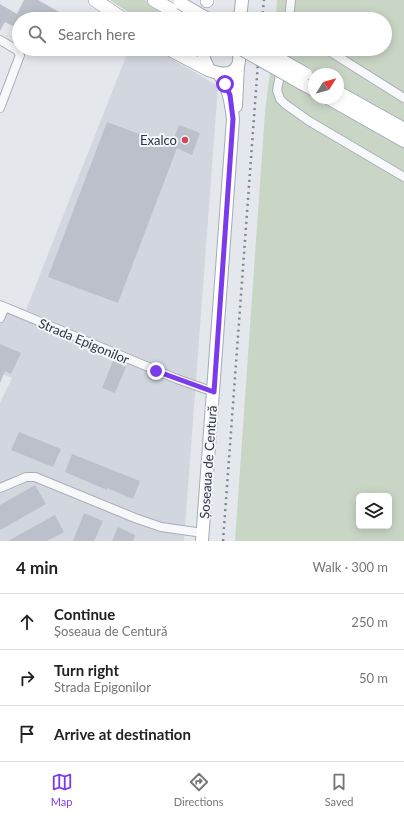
<!DOCTYPE html>
<meta charset="utf-8">
<style>
:root{--surface:#fff;--page:#f6f6f6;--text:#222;--muted:#767676;--line:#e0e0e0;--accent:#7c3aed}
body{margin:0;font-family:Lato,sans-serif;background:var(--page);color:var(--text)}
.controls{position:absolute;right:12px;bottom:12px;display:grid;overflow:hidden;border-radius:6px;box-shadow:0 2px 10px #0003}
.controls button{width:36px;height:36px;display:grid;place-items:center;padding:0;border:0;border-bottom:1px solid var(--line);background:var(--surface);color:var(--text);font:20px sans-serif}
.compass{position:absolute;left:308px;top:68px;width:36px;height:36px;border-radius:50%;background:var(--surface);box-shadow:0 2px 10px #0003;rotate:53deg}
.stop{position:absolute;width:12px;height:12px;margin:-9px;border:3px solid #7c3aed;border-radius:50%;background:#fff}
.stop.end{background:#7c3aed;border-color:#fff;box-shadow:0 1px 4px #0008}
.list{margin:0;padding:0;list-style:none}
h2{display:flex;justify-content:space-between;align-items:center;height:52px;margin:0;padding:0 16px;font-size:17px}
h2 small{font-size:13px;font-weight:400;color:var(--muted)}
.list li{display:grid;grid-template-columns:26px 1fr auto;gap:12px;align-items:center;box-sizing:border-box;height:56px;padding:0 16px;border-top:1px solid var(--line)}
.list b{display:block;font-size:15px;white-space:nowrap}
.list p{margin:0;font-size:13px;white-space:nowrap;color:var(--muted)}
.list em{font-size:13px;font-style:normal;color:var(--muted)}
.icon{flex:none;width:22px;height:22px;fill:none;stroke:currentColor;stroke-width:2;stroke-linecap:round;stroke-linejoin:round}
.map{position:relative;flex:none;width:404px;height:541px;overflow:hidden}
.search{position:absolute;background:var(--surface);box-shadow:0 2px 10px #0003;left:12px;right:12px;top:12px;height:44px;display:flex;align-items:center;gap:10px;box-sizing:border-box;padding:0 14px;border-radius:22px;color:var(--muted);font-size:15px}
.sheet{height:220px;background:var(--surface)}
nav{display:flex;justify-content:space-around;align-items:center;box-sizing:border-box;height:56px;border-top:1px solid var(--line);background:var(--surface);font-size:11px;color:var(--muted)}
nav a{display:grid;justify-items:center;gap:2px}
nav .on{color:var(--accent)}
.map>svg:first-child{display:block}
</style>
<div class="map">
<svg width="404" height="541" viewBox="0 0 404 541">
<rect width="100%" height="100%" fill="#e4e7ec"/>
<path fill="#d2d6de" d="M129,49H155L218,86L184,541H0V403L12,378L0,373V322L8,303L26,310Z"/>
<path fill="#c9d6c5" fill-rule="evenodd" d="M110,0H145L177,19H139Z
M277,0H404V541H235L265,112L273,49H385V19H276ZM314,74H338V98H314ZM359,496H389V526H359Z"/>
<path fill="#bbc0ca" d="M24,0H38L59,12L55,19H19V29L5,22L0,31V4L17,14Z
M107,122L171,146L179,125L200,133L192,155L177,148L118,303L48,277Z
M0,344L21,353L11,374L5,371L0,383Z
M113,361L126,367L115,393L102,388Z
M19,432L61,449L53,467L11,450Z
M72,454L140,481L133,499L107,488V490L65,472Z
M35,485L46,504L0,530V505Z
M84,513L103,521L94,541H73Z
M55,515L64,532L47,541H8Z
M118,527L135,535L133,541H112Z"/>
<g fill="none" stroke-linecap="round" stroke-linejoin="round">
<defs>
<path id="minor" d="M289,19L291,0
M0,40L17,50L20,55L0,108
M289,49L286,53L280,75L277,90L280,99L285,104L309,121L404,177
M326,49L404,98
M0,305L177,379L214,392
M0,318L5,307
M0,488L26,477H35L135,518L161,527L203,533"/>
<path id="primary" d="M175,12L187,19
M240,19L242,0
M203,49L204,59L209,70C219,74 233,77 238,65C240,61 239,54 239,49
M301,83L314,90
M338,92L404,129
M328,98L404,141
M236,106L238,65
M202,541L233,119C231,103 229,88 219,74"/>
<path id="trunk" d="M95,0L123,19
M154,0L175,12
M207,0V1
M169,49L209,70"/>
</defs>
<use href="#minor" stroke="#a9aeb7" stroke-width="10"/>
<use href="#primary" stroke="#a3abb8" stroke-width="14"/>
<use href="#trunk" stroke="#8b94a3" stroke-width="14"/>
<use href="#minor" stroke="#f7f8fa" stroke-width="8"/>
<use href="#primary" stroke="#fff" stroke-width="12"/>
<use href="#trunk" stroke="#fff" stroke-width="13"/>
<path stroke="#7d8696" stroke-width="2.5" stroke-dasharray="2 4" stroke-linecap="butt" d="M262,19L264,0
M223,541L259,49"/>
<defs>
<path id="primary-bridge" d="M180,3L208,19
M241,49L301,83
M262,49L306,74"/>
</defs>
<use href="#primary-bridge" stroke="#a3abb8" stroke-width="14" stroke-linecap="butt"/>
<use href="#primary-bridge" stroke="#fff" stroke-width="12"/>
</g>
<g fill="none" stroke-linecap="round" stroke-linejoin="round">
<path stroke="#7c3aed" stroke-width="5" d="M156,371L214,392L233,119L230,95L225,84"/>
</g>
<circle fill="#d1495b" stroke="#f4f6f9" stroke-width="1.5" cx="185" cy="140" r="4"/>
<g text-anchor="middle" dominant-baseline="central" stroke-width="4" stroke-linejoin="round" paint-order="stroke">
<g font-size="13" fill="#2b3445" stroke="#f4f6f9" text-anchor="end">
<text x="177" y="140">Exalco</text>
</g>
<g font-size="13" fill="#2b3445" stroke="#f4f6f9">
<text transform="translate(84 341) rotate(23)">Strada Epigonilor</text>
<text transform="translate(208 462) rotate(-86)">Șoseaua de Centură</text>
</g>
</g>
</svg>
<div class="controls">
<button><svg class="icon" aria-label="layers" viewBox="0 0 24 24"><path d="M12 4l9 5-9 5-9-5zM3 14l9 5 9-5"/></svg></button>
</div>
<svg class="compass" viewBox="-18 -18 36 36"><path d="M0-13l5 13h-10z" fill="#e53935"/><path d="M0 13l5-13h-10z" fill="#767676"/></svg>
<div class="stop" style="left:225px;top:84px"></div>
<div class="stop end" style="left:156px;top:371px"></div>
<div class="search"><svg class="icon" aria-label="search" viewBox="0 0 24 24"><circle cx="10" cy="10" r="6"/><path d="M15 15l6 6"/></svg>Search here</div>
</div>
<section class="sheet">
<h2>4 min<small>Walk · 300 m</small></h2>
<ul class="list">
<li><svg class="icon" aria-label="ahead" viewBox="0 0 24 24"><path d="M12 20V5M6 11l6-6 6 6"/></svg><div><b>Continue</b><p>Șoseaua de Centură</p></div><em>250 m</em></li>
<li><svg class="icon" aria-label="right" viewBox="0 0 24 24"><path d="M7 20v-9h11M14 6l5 5-5 5"/></svg><div><b>Turn right</b><p>Strada Epigonilor</p></div><em>50 m</em></li>
<li><svg class="icon" aria-label="arrive" viewBox="0 0 24 24"><path d="M6 21V4h12l-3 4 3 4H6"/></svg><div><b>Arrive at destination</b></div></li>
</ul>
</section>
<nav>
<a class="on"><svg class="icon" aria-label="map" viewBox="0 0 24 24"><path d="M3 6l6-2 6 2 6-2v14l-6 2-6-2-6 2zM9 4v14M15 6v14"/></svg>Map</a>
<a><svg class="icon" aria-label="directions" viewBox="0 0 24 24"><path d="M12 3l9 9-9 9-9-9zM9 14v-3h6M13 9l2 2-2 2"/></svg>Directions</a>
<a><svg class="icon" aria-label="saved" viewBox="0 0 24 24"><path d="M7 4h10v16l-5-4-5 4z"/></svg>Saved</a>
</nav>
